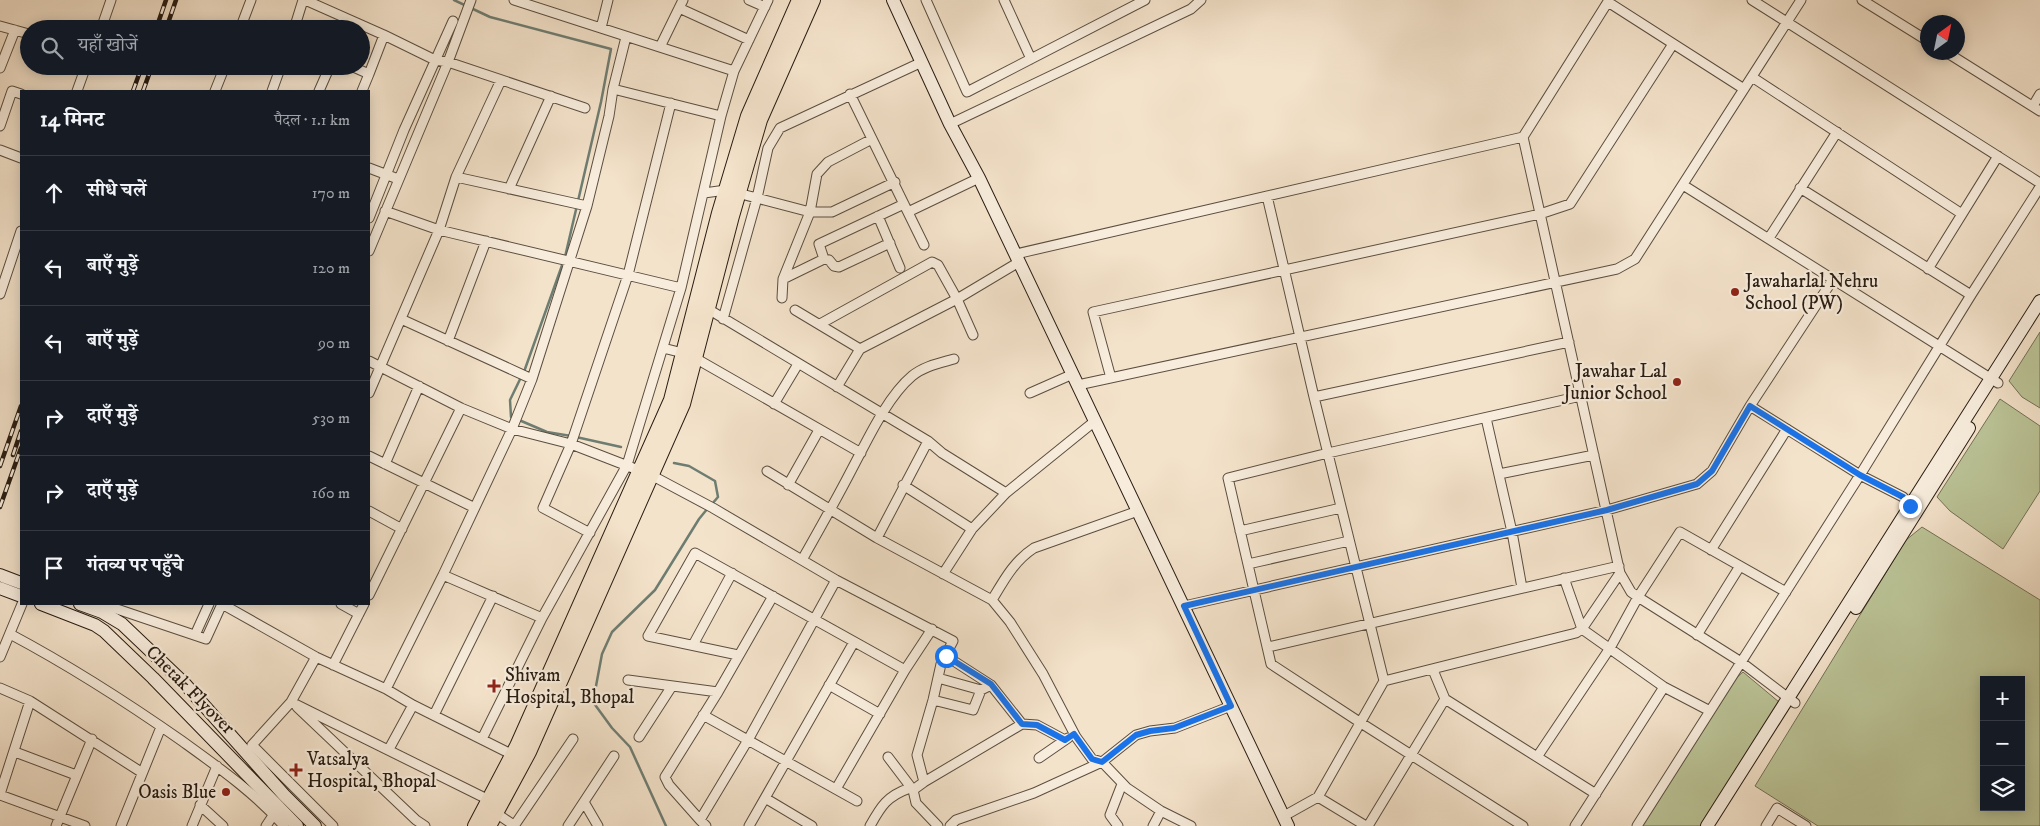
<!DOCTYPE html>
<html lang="hi">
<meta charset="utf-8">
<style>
:root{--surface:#171b24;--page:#20242c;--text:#f1f3f6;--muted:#9ea1a6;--line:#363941}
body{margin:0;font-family:"IM FELL DW Pica","Noto Serif Devanagari",serif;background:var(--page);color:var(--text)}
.controls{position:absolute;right:15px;bottom:15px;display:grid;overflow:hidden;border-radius:0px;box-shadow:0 2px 12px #0003}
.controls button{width:45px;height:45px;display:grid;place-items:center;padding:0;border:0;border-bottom:1px solid var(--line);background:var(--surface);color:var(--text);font:25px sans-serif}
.compass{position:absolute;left:1920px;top:15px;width:45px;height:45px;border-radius:50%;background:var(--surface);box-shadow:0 2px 12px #0003;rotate:33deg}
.stop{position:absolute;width:15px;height:15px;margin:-11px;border:4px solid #1a73e8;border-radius:50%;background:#fff}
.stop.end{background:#1a73e8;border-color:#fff;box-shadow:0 1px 5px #0008}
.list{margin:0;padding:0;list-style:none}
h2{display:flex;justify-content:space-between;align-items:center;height:65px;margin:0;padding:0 20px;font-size:21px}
h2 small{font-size:16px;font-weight:400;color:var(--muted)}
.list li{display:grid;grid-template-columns:32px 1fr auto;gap:15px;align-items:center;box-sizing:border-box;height:75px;padding:0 20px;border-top:1px solid var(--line)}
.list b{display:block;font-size:19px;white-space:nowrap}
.list em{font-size:16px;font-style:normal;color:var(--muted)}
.icon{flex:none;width:28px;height:28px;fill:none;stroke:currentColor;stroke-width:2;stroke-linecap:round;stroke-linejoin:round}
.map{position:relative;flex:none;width:2040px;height:826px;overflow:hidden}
.search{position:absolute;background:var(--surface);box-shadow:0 2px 12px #0003;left:20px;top:20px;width:350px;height:55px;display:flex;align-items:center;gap:12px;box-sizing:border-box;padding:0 18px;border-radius:28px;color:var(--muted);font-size:19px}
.panel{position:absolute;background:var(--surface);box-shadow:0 2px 12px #0003;left:20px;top:90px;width:350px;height:515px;border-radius:0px}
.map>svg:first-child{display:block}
</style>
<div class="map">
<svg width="2040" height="826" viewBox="0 0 2040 826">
<rect width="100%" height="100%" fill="#f4e3cb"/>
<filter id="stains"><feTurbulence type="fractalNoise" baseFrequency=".004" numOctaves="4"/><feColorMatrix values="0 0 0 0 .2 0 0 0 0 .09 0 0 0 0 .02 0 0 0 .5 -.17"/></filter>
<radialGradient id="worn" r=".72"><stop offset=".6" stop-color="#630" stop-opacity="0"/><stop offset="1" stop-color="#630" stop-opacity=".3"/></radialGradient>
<path fill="#bbc497" stroke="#727054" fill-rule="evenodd" d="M2040,332V408L2022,397L2009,381Z
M2000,399L2040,426V491L2003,549L1950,511L1937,497Z
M1922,527L2040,600V826H1818L1755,786L1906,540ZM1984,680H2021V807H1984Z
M1743,672L1779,702L1700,826H1642L1735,679Z"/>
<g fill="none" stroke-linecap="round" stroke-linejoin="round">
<path stroke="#6e7d72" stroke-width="2.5" d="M454,0L490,17L611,49L601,102L565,257L525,369L510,400L511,417L514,418
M519,420L547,432L571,436
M576,437L621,447
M674,463L689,466L715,481L718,497L712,504
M666,826L630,747L612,728L593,702L602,654L612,632L655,590L699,519L708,508"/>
<defs>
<path id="street" d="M305,0L384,35L435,60L448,62L585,108
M514,0L734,71
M749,0L765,7
M926,0L967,92L1145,0
M1004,0L1031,59
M1609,0L1523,137L1620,573L1631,592L1638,597L1741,662L1795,703
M1752,0L2040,183
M1862,0L1928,41
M1608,2L1744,89
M679,8L749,40
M0,26L29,34
M601,28L608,0
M101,29L111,0
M240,29L251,0
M294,29L303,0
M660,47L683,0
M1946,52L2040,111
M351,66L369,74L362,91
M0,68L15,30
M369,74L384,35
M1752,77L1962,214
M613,89L721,116
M77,91L86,66
M215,91L225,66
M272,91L281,66
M319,91L330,66
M850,94L924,245
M2033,106L2040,94
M950,124L1191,9L1201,0
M0,126L12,91L21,94
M0,150L21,158
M369,168L398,179
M456,177L587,206
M1683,185L1998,383
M1800,188L1971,295
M509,189L551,96
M704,193L726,190L810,212H832L895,182
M1267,196L1314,397L1384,681L1318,797L1284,816
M385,211L439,230L681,288
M908,212L979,178
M878,216L900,268
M369,218L404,130L453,21
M1769,238L1837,132
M369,251L448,62L471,0
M1016,254L1523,137
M824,259L819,244L904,204
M1928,269L1998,156
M783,279L824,259L829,260L834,266L839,267L890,243
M0,294L21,231
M782,298L783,279L810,212L817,174L828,162L872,139
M708,309L928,441L942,453L1006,493
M795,310L860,349
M401,319L532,379
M723,319L757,198L768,148L780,128L922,62
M820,324L932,262L938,265L957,299L973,335
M448,341L486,241
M663,348L683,353
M695,358L861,453
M369,361L461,408L512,429L571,444L651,475L713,508L836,580L953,641L941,664L933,700L917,755L924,782
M1111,378L1093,312L1540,214L1570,204L1673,44
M1078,385L1617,269L1635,259L1801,0
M837,387L860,349L957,299L1019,262
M369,393L439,230L456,177L501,80
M1030,393L1073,374
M1314,397L1569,342
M774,404L798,364
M1750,406L1860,475L1903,497L1913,508
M1486,418L1512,532L1522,588
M369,456L473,507
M385,464L419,386
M767,471L877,538L992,600L1010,622L1043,674L1076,737L1092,759L1102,762L1127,788L1161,811L1191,826
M1499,474L1594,455
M788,485L819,430
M903,485L972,529
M369,511L402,529
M1240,531L1341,508
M590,533L543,508L571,444L628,275L671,103
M877,538L928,441
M1711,550L1787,429
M802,560C819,530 836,500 852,469C867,441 887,397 912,376C924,366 940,363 954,359
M1248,564L1349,541
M943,574L972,529L1006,493L1095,421
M443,575L542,618
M1564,578L1582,629L1664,687L1710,711
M369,595L461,408
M992,600C1004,580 1014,561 1034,548L1138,511
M102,604L206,639L222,604
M222,604L316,657L386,689L413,705L517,757
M341,604L359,614
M1184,606L1607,510L1697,484L1712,471L1750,406L1832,281
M10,634C72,667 125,701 182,741C218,767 255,793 284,826
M195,635L209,604
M1697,635L1740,566
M693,645L732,573
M1268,647L1619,566
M738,655L648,636L695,553L905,670
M946,656L991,685L1022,724
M0,657L22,604
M316,657L291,702L252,745L333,826
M333,665L364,604
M1433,670L1445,699L1596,794
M938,678L981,690
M628,680L718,692
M1384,681L1576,633L1582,629L1620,573
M829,685L880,714
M0,688L30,701L141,772
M386,689L443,575L512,429L532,379L587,206L609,116L613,89L626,37
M933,700L973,710L981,690L991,685
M291,702L489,800
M297,707L416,820L425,826
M434,715L493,596
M703,715L857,801
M639,737L672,686
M482,739L542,618L627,465L681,288L721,116L734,71L768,0
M389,749L413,705
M15,752L76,775
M888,757L913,790
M1537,757L1610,648L1638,597L1680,532L1786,592
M1039,758L1068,738
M836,789L905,670L932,629
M0,794L30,701
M0,795L85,826
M1318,797L1366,826
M765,798L812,826
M584,802L598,826
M200,805L223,826
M496,813L515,826
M700,820L669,785L665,777L718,692L773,596
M56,826L92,739
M121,826L161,727
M192,826L217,766
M266,826L274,814
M514,826L573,739
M568,826L614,756
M706,826L700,820L748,740L836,580
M749,826L854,642
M870,826C881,806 887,796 910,788
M938,826L916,803L913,790L924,782L1022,724L1037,725L1065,740
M950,826L956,820L1034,793L1102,762L1136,735L1150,731L1175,728L1231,706
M1118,826L1110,815L1122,784
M1153,826L1161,811
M1368,826L1445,699
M1523,826L1361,723L1271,664L1228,478L1328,453L1581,396
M1575,826L1664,687
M1637,826L1860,475L1971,295L2040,187
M1766,826L1777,808L1806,826"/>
<path id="secondary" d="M893,0L950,124L979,178L1288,826
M0,575L21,583
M0,588L21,596
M41,604L95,625L104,631L153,678L297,826
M80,604L102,612L122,624L184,683L284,795L315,826
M1856,608L1969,428
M1707,826L2040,301"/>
<path id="primary" d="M475,826L517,746L671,400L719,213L748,116L799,0
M489,826L529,752L683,404L732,216L760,120L813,0"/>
</defs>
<use href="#street" stroke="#5b4e40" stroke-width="11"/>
<use href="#secondary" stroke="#281c12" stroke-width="14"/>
<use href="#primary" stroke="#281c12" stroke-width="16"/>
<use href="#street" stroke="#f8eddd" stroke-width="9"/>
<use href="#secondary" stroke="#f8eddd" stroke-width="12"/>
<use href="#primary" stroke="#f4e3cb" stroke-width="14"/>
<defs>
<path id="rail" d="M156,29L166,0
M166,29L176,0
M133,91L142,66
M143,91L152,66
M13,455L21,431
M0,466L21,406
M0,507L21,448"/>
</defs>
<use href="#rail" stroke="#281c12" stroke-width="4.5"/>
<use href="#rail" stroke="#f8eddd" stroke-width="2.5" stroke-dasharray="8" stroke-linecap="butt"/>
</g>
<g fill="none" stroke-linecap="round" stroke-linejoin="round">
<path stroke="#1a73e8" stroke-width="6" d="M946,656L991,684L1022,724L1037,725L1065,740L1074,734L1092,759L1102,762L1136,735L1150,731L1174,728L1231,706L1184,606L1607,510L1697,484L1712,471L1750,406L1860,475L1903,497L1910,506"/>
</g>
<g fill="#8f2418" stroke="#f8eddd" stroke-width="2">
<circle cx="1735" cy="292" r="5"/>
<circle cx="1677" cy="382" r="5"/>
<path d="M491.5 678.5h5v5h5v5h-5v5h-5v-5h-5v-5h5z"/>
<path d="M293.5 762.5h5v5h5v5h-5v5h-5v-5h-5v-5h5z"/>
<circle cx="226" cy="792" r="5"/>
</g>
<g text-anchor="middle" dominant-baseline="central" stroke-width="4.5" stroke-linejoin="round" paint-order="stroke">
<g font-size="19" fill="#281c12" stroke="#f8eddd" text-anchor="start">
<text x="1745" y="281">Jawaharlal Nehru<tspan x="1745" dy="22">School (PW)</tspan></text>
<text x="1667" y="371" text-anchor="end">Jawahar Lal<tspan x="1667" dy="22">Junior School</tspan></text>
<text x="505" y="675">Shivam<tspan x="505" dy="22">Hospital, Bhopal</tspan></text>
<text x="307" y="759">Vatsalya<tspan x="307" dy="22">Hospital, Bhopal</tspan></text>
<text x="216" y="792" text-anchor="end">Oasis Blue</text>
</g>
<g font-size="19" fill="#281c12" stroke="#f8eddd">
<text transform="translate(190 690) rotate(45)">Chetak Flyover</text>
</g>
</g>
<rect width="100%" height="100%" filter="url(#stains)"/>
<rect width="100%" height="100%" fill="url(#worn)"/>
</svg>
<div class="controls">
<button>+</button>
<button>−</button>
<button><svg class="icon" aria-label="layers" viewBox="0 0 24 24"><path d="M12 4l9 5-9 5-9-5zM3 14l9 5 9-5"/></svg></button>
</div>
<svg class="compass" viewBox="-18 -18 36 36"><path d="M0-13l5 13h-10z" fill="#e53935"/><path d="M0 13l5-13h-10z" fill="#9ea1a6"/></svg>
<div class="stop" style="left:946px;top:656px"></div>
<div class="stop end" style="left:1910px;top:506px"></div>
<div class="search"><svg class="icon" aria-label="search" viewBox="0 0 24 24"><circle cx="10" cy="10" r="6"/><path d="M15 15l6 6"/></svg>यहाँ खोजें</div>
<section class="panel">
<h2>14 मिनट<small>पैदल · 1.1 km</small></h2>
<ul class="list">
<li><svg class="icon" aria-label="ahead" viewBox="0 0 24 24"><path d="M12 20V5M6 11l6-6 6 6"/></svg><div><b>सीधे चलें</b></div><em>170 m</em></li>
<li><svg class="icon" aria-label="left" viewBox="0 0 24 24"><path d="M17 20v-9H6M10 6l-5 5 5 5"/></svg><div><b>बाएँ मुड़ें</b></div><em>120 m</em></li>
<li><svg class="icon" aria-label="left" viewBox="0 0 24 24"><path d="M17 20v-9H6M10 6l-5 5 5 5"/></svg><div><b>बाएँ मुड़ें</b></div><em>90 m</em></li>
<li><svg class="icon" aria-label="right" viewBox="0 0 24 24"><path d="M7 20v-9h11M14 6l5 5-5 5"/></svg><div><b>दाएँ मुड़ें</b></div><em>530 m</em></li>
<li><svg class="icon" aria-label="right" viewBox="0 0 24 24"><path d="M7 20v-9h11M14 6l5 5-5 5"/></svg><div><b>दाएँ मुड़ें</b></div><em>160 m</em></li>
<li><svg class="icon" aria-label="arrive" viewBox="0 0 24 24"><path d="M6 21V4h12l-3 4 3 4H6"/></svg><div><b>गंतव्य पर पहुँचे</b></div></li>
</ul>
</section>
</div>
